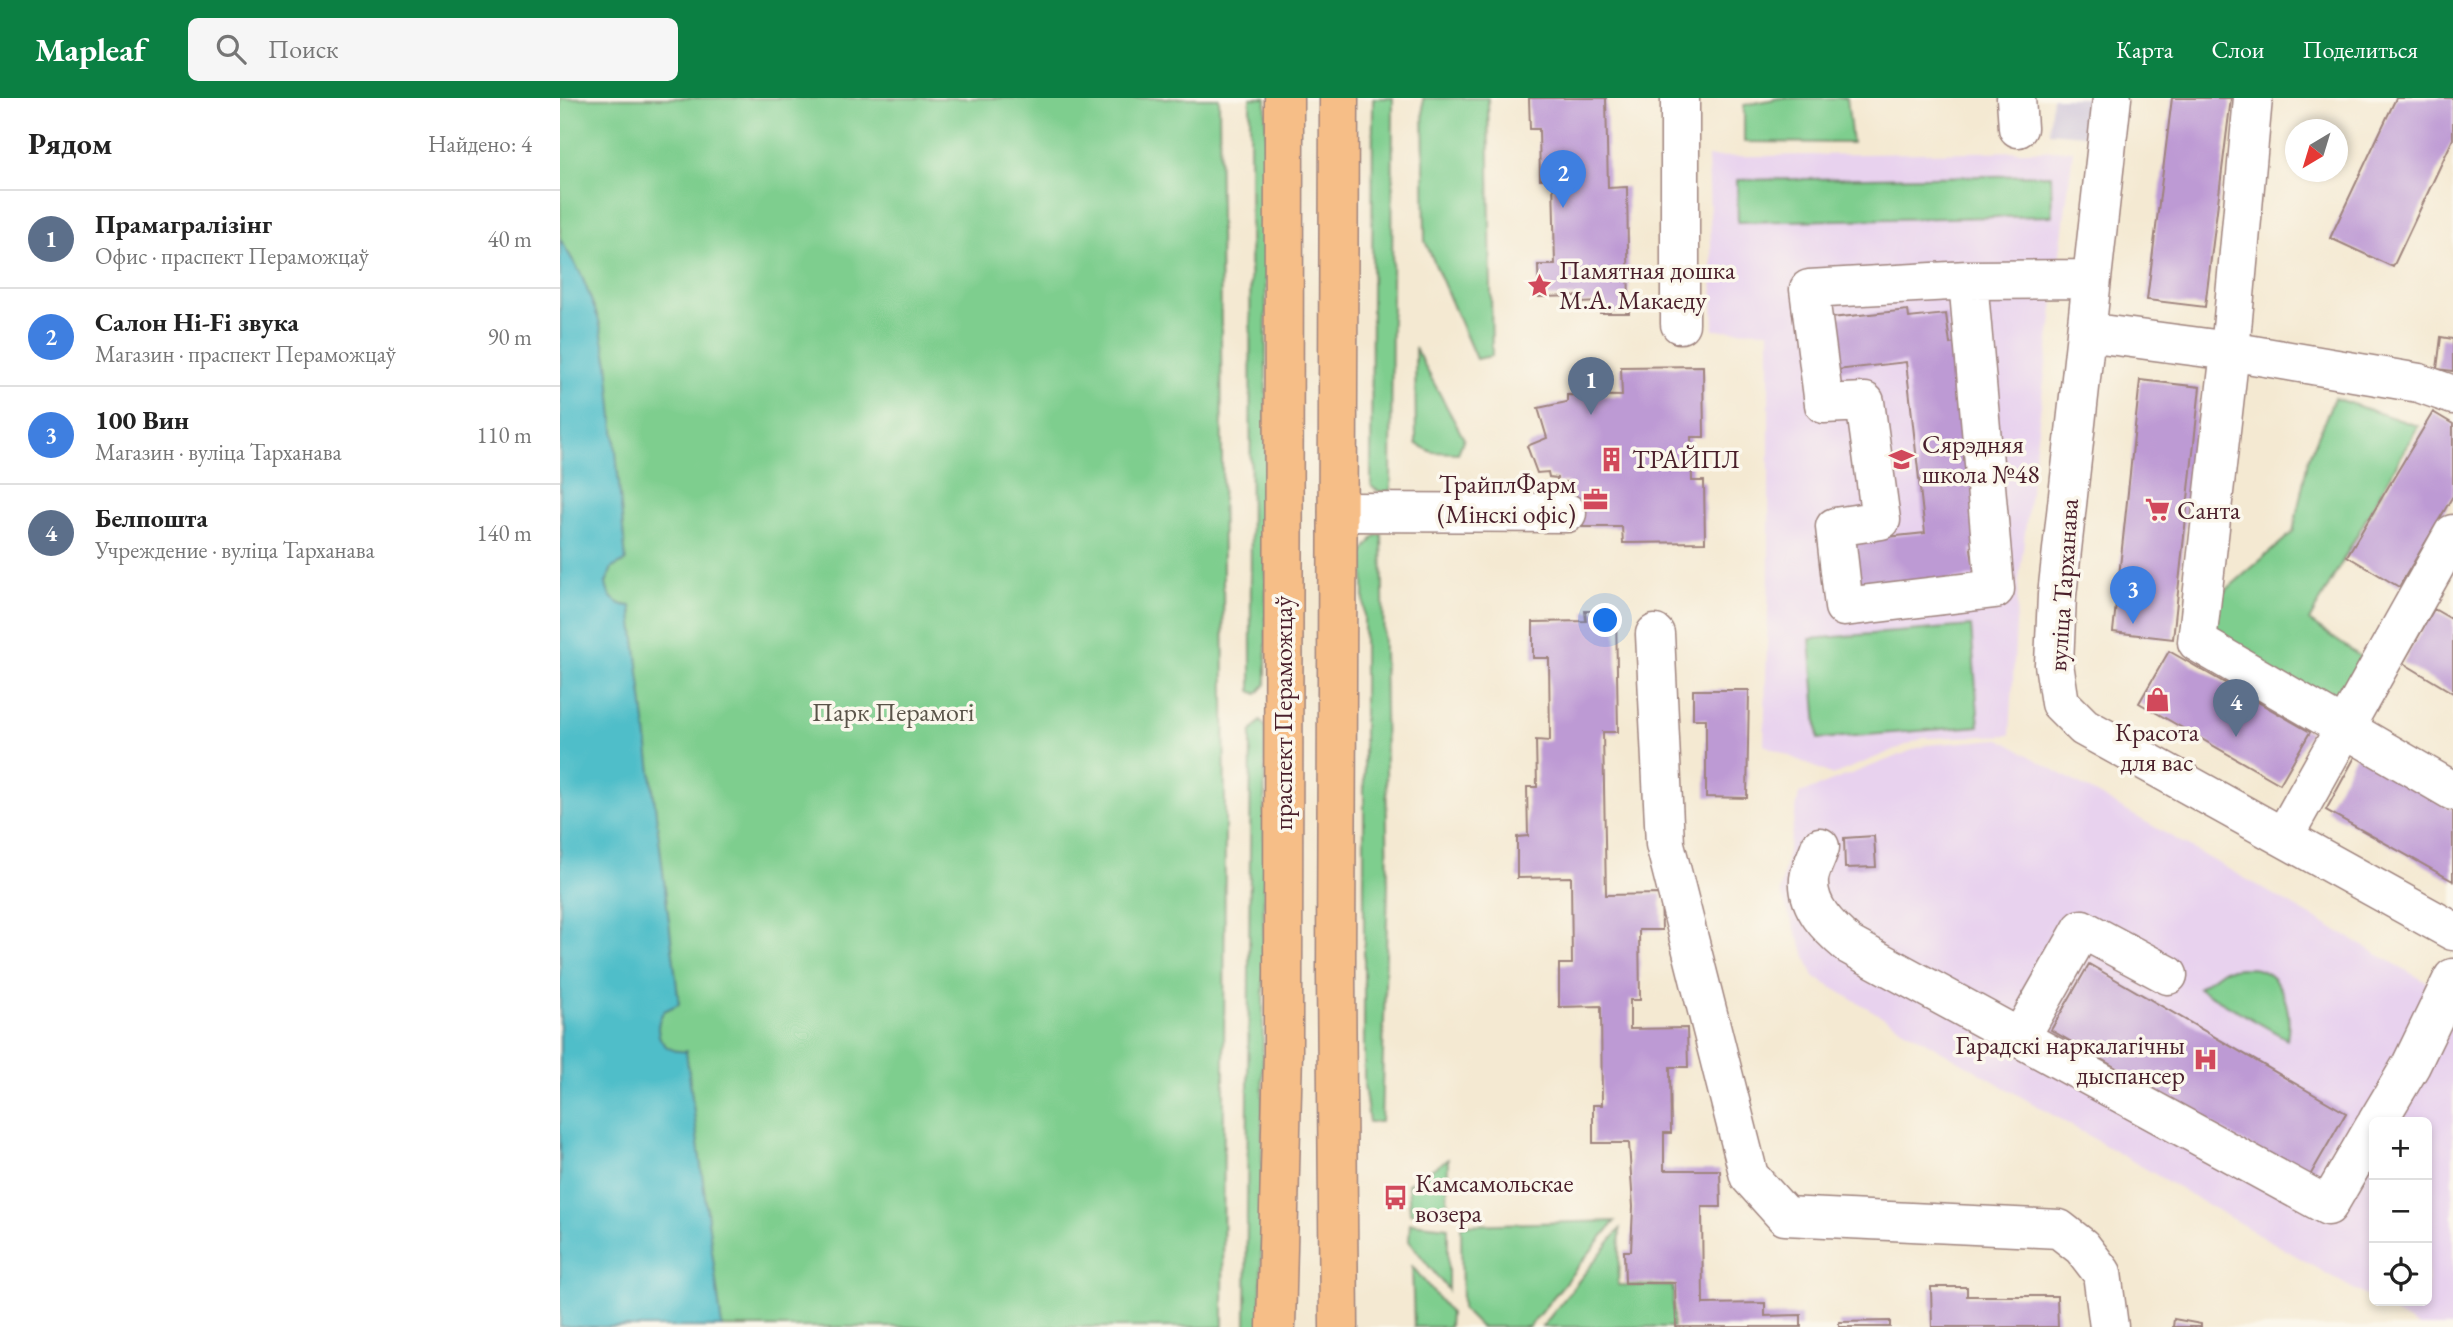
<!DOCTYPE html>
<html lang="ru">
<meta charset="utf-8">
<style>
:root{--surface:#fff;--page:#f6f6f6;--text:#222;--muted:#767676;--line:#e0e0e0;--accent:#0b8043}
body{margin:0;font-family:"EB Garamond",serif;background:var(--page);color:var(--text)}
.controls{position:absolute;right:21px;bottom:21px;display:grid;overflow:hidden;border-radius:10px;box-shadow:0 4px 10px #0003}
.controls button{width:63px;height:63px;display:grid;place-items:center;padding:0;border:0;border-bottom:2px solid var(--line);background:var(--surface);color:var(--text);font:35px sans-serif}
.compass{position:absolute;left:1725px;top:21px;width:63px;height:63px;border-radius:50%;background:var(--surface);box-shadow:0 4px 10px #0003;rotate:218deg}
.you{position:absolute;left:1046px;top:523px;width:24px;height:24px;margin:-18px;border:5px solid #fff;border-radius:50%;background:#1a73e8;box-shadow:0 0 0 10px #1a73e833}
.badge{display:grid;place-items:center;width:46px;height:46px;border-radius:50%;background:var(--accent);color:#fff;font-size:23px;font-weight:700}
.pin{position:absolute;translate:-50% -58px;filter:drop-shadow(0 2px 4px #0008)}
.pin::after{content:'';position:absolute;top:37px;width:24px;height:21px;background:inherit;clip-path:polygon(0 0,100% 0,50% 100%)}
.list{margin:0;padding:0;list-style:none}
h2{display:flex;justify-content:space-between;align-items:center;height:91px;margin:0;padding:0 28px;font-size:30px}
h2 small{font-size:23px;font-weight:400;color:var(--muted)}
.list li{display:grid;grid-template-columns:46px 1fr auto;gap:21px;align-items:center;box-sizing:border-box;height:98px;padding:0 28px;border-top:2px solid var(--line)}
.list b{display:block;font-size:26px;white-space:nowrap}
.list p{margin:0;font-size:23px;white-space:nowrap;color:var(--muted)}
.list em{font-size:23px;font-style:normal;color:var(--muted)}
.icon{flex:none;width:38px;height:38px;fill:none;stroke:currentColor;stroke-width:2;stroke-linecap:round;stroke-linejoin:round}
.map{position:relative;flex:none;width:1893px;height:1229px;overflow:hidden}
header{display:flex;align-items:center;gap:42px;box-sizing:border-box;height:98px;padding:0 35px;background:var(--accent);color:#fff}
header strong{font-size:33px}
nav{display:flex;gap:38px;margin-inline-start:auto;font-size:24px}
.search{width:490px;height:63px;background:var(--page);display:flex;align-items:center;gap:18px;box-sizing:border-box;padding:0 24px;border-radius:10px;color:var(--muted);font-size:26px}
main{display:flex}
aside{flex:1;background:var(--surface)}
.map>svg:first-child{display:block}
</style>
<header>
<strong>Mapleaf</strong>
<div class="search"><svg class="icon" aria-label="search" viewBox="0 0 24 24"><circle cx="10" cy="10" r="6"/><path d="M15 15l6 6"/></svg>Поиск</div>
<nav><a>Карта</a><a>Слои</a><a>Поделиться</a></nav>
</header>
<main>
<aside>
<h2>Рядом<small>Найдено: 4</small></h2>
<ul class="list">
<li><span class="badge" style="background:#5c6f8a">1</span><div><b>Прамагралізінг</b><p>Офис · праспект Пераможцаў</p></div><em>40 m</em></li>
<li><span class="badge" style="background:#3f7fe0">2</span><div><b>Салон Hi-Fi звука</b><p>Магазин · праспект Пераможцаў</p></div><em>90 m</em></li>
<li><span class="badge" style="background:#3f7fe0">3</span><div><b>100 Вин</b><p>Магазин · вуліца Тарханава</p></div><em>110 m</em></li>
<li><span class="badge" style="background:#5c6f8a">4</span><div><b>Белпошта</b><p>Учреждение · вуліца Тарханава</p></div><em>140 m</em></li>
</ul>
</aside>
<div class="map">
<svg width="1893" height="1229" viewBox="0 0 1893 1229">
<rect width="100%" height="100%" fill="#fbf7ec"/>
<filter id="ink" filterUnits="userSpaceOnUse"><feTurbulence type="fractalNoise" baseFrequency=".0143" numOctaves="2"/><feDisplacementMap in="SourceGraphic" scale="14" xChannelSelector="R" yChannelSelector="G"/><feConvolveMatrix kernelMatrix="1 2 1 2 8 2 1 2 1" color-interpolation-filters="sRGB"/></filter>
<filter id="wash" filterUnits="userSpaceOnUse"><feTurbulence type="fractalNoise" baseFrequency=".00686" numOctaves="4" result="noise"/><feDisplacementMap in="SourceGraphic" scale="28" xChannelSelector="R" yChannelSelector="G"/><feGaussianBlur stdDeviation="1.57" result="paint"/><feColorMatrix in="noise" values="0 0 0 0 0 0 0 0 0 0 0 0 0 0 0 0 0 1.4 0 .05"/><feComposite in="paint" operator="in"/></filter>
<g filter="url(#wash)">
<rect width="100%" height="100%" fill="#f4e9d2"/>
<path fill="#e8d2ee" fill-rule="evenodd" d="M1513,52L1458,490L1450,637L1363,640L1273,677L1204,647L1209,478V233L1154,232L1148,59Z
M1440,641L1893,899V1229H1859L1254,879L1220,794L1239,696L1366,647ZM1814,1024H1867V1203H1814Z"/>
<path fill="#c9bfd7" d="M1492,0H1527L1524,37L1489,34Z"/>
<path fill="#7ece8e" stroke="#64765c" stroke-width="2" d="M0,0H659L665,718L663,1229H0Z
M690,0H706V586L697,596L691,593Z
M813,0H833L831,394L818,393L812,389L811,383Z
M863,0H928L932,258L916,261L865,143Z
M1220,0H1287L1292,45L1184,44V7Z
M1491,77L1492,118L1178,124L1177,82Z
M855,250L904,341L898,355L872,354L856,346Z
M1774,300L1858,328L1749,523L1801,559L1770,615L1647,542L1651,505L1733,434L1748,362Z
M822,436L828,787L821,1024H809L804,987V453L815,438Z
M1411,528L1419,628L1258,641L1250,541Z
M700,623L705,628L701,1229H686L691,635Z
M1680,870C1685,870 1692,870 1697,871C1725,879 1732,916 1727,941L1638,890L1663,872Z
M888,1061L887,1116L850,1115L848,1086Z
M1055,1123L969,1229H920L902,1211L901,1127Z
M850,1125L888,1129V1192L849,1143Z
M1060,1131L1058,1187L1113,1188V1229H982Z
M852,1168L890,1215L889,1229H854Z"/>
<path fill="#50bec9" stroke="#4d6e7a" stroke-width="2" d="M0,141L21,176L39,222L48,265L66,463L52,470L46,485C48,500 56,507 71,508L119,906L104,913C90,933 102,956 126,953L162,1229H0Z"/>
<g id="blocks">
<path fill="#bd9ad4" d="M969,0H1046L1048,90L1067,89L1069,215H1040V204L1021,205V198L979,199L978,167H995L993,81H980L979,31H970Z
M1612,0H1671L1645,209L1587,202Z
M1836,0H1893V41L1833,169L1770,140Z
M1348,212L1349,220L1386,216L1390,246L1397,245L1420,450L1411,451L1415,478L1295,496L1289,443L1365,435L1346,264L1277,272L1271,220Z
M1881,239L1893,241V273L1877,271Z
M1143,268L1144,339H1131L1132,383H1144L1145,444L1063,445L1062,429H1008L1007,384L997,385V380L989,379L988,374L977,375L967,348L987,340L978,310L1007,304V297L1062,298L1061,269Z
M1580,282L1640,289L1613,541L1553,534Z
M1873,314L1893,326V398L1839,489L1787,458Z
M1874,511L1893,522V595L1843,565Z
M1025,513H1056L1058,634H1043L1046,797L1101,796L1102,832H1079L1080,902H1070V931L1127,930L1128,969H1110L1111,1035H1104V1072H1160L1161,1109H1142L1143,1206L1205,1205V1218L1241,1217V1229H1116L1115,1185H1065L1064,1153H1071L1073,1109L1069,1045H1033V1007H1042L1041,908L999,909V866H1012L1011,779L957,780V739L968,738L967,689H977L976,642L990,643L989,560H973V524L1026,523Z
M1609,553L1750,634L1720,686L1579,605Z
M1133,592H1189L1187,700L1146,699V621H1133Z
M1796,657L1893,712V783L1766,712Z
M1314,738L1316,769L1285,770L1284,740Z
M1529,866L1786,1015L1748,1081L1491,932Z
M1371,1189H1407V1198H1497L1498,1229H1372Z
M1614,1221L1641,1226V1229H1613Z
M1330,1223V1229H1279V1224Z"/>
</g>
</g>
<g filter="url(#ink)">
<use href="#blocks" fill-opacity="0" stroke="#9f847e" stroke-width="2"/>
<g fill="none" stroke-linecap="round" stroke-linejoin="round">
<defs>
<path id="minor" d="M1120,0V226
M1456,0L1458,30
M1552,0L1497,497L1494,566L1500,605L1524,629L1893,833
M1693,0L1670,253L1637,544L1893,693
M1408,182L1435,491L1284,509L1275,429L1321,422L1305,304L1264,306L1249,191L1408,182L1531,181
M1526,234L1670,253L1859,285L1893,297
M778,414L1007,415
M1095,536L1105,746L1189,1078L1225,1118L1499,1131L1522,1149L1542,1175L1549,1229
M1724,738L1893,436
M1260,749C1257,759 1250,771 1249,781C1247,809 1269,830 1289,847L1768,1108L1814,1029
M1460,940L1522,831L1608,877
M1817,1024L1851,967L1893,880"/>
<path id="major" d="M716,1229L723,954L724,0
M779,1229L776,877L779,0"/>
</defs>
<use href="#minor" stroke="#9f847e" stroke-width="41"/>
<use href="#major" stroke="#9f847e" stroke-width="41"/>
<use href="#minor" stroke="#fff" stroke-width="38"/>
<use href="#major" stroke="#f6be87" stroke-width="38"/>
</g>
</g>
<defs>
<symbol id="sight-bare" viewBox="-9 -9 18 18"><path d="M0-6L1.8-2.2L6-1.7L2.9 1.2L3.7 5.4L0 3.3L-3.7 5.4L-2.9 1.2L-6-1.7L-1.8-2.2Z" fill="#d1495b" stroke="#fbf7ec" stroke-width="2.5" paint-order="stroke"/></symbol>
<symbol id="building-bare" viewBox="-9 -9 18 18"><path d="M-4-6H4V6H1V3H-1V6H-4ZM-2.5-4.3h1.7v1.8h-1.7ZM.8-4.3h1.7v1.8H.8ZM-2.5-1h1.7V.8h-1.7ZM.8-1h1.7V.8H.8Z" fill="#d1495b" stroke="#fbf7ec" stroke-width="2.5" paint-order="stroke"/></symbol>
<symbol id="school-bare" viewBox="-9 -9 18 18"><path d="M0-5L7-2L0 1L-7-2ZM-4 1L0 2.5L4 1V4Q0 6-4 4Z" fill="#d1495b" stroke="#fbf7ec" stroke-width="2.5" paint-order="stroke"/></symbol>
<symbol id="office-bare" viewBox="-9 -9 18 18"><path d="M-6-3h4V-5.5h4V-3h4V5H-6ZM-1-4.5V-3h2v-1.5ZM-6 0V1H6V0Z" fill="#d1495b" stroke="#fbf7ec" stroke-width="2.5" paint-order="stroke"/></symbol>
<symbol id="supermarket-bare" viewBox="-9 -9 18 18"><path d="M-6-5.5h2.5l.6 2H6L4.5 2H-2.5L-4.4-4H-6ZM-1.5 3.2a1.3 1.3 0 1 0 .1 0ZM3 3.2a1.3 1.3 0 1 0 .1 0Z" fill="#d1495b" stroke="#fbf7ec" stroke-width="2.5" paint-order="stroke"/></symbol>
<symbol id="shop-bare" viewBox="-9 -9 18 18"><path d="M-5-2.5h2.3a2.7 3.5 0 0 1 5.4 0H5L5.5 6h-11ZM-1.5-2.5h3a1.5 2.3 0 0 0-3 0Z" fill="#d1495b" stroke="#fbf7ec" stroke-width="2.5" paint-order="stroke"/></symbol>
<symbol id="hospital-bare" viewBox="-9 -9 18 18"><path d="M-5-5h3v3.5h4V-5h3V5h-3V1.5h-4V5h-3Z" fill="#d1495b" stroke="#fbf7ec" stroke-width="2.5" paint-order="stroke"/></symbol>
<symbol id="bus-bare" viewBox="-9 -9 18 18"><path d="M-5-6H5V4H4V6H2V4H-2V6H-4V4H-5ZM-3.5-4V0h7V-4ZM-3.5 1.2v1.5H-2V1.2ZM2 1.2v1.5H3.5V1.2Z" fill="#d1495b" stroke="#fbf7ec" stroke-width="2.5" paint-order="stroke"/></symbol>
</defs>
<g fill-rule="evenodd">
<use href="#sight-bare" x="962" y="170" width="35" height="35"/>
<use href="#building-bare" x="1034" y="344" width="35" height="35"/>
<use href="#school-bare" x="1324" y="344" width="35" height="35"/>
<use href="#office-bare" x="1018" y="384" width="35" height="35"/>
<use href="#supermarket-bare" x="1580" y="394" width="35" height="35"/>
<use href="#shop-bare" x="1580" y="584" width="35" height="35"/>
<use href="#hospital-bare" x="1628" y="944" width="35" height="35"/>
<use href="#bus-bare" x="818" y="1082" width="35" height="35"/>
</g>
<g text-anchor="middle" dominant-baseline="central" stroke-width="7" stroke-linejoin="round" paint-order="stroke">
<g font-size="26" fill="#4a1f2b" stroke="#fbf7ec" text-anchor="start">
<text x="999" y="172">Памятная дошка<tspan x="999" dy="30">М.А. Макаеду</tspan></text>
<text x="1362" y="346">Сярэдняя<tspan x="1362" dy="30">школа №48</tspan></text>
<text x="1072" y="361">ТРАЙПЛ</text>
<text x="1016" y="386" text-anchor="end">ТрайплФарм<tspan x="1016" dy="30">(Мінскі офіс)</tspan></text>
<text x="1617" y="412">Санта</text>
<text x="1597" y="634" text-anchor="middle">Красота<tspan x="1597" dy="30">для вас</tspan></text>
<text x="1625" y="947" text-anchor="end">Гарадскі наркалагічны<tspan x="1625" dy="30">дыспансер</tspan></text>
<text x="855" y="1085">Камсамольскае<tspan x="855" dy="30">возера</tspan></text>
</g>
<g font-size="26" fill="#4a1f2b" stroke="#fbf7ec">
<text transform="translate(1503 487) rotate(-86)">вуліца Тарханава</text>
<text transform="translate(723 615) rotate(-90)">праспект Пераможцаў</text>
</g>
<g font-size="26" fill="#5a5449" stroke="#fbf7ec">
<text x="333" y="614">Парк Перамогі</text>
</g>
</g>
</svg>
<div class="controls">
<button>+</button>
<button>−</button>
<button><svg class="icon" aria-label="locate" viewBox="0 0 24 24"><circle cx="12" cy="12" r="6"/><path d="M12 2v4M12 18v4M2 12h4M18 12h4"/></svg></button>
</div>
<svg class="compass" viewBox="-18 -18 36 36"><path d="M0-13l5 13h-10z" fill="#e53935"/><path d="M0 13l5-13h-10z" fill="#767676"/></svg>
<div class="you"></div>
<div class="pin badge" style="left:1031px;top:317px;background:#5c6f8a">1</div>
<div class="pin badge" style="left:1003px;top:110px;background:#3f7fe0">2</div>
<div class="pin badge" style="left:1573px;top:526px;background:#3f7fe0">3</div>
<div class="pin badge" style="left:1676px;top:639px;background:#5c6f8a">4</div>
</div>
</main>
